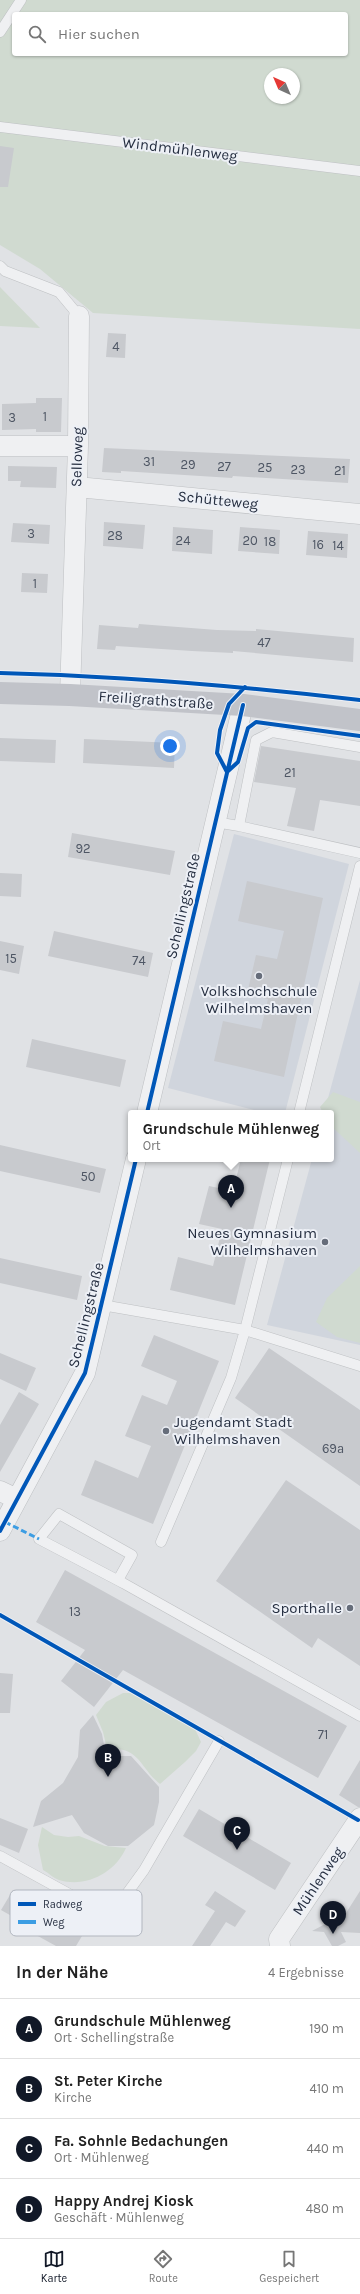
<!DOCTYPE html>
<html lang="de">
<meta charset="utf-8">
<style>
:root{--surface:#fff;--page:#f2f2f2;--text:#222;--muted:#767676;--line:#e0e0e0;--accent:#111827}
body{margin:0;font-family:Karla,sans-serif;background:var(--page);color:var(--text)}
.compass{position:absolute;left:264px;top:68px;width:36px;height:36px;border-radius:50%;background:var(--surface);box-shadow:0 1px 3px #0004;rotate:316deg}
.you{position:absolute;left:170px;top:746px;width:14px;height:14px;margin:-10px;border:3px solid #fff;border-radius:50%;background:#1a73e8;box-shadow:0 0 0 6px #1a73e833}
.badge{display:grid;place-items:center;width:26px;height:26px;border-radius:50%;background:var(--accent);color:#fff;font-size:13px;font-weight:700}
.pin{position:absolute;translate:-50% -33px;filter:drop-shadow(0 1px 2px #0008)}
.pin::after{content:'';position:absolute;top:21px;width:14px;height:12px;background:inherit;clip-path:polygon(0 0,100% 0,50% 100%)}
.popup{position:absolute;left:128px;top:1110px;width:206px;height:52px;box-sizing:border-box;display:grid;place-content:center;border-radius:4px;background:var(--surface);filter:drop-shadow(0 1px 3px #0005);font-size:13px;white-space:nowrap;color:var(--muted)}
.popup b{font-size:15px;color:var(--text)}
.popup::after{content:'';position:absolute;left:50%;top:100%;margin-left:-8px;border:8px solid transparent;border-top-color:var(--surface)}
.list{margin:0;padding:0;list-style:none}
h2{display:flex;justify-content:space-between;align-items:center;height:52px;margin:0;padding:0 16px;font-size:17px}
h2 small{font-size:13px;font-weight:400;color:var(--muted)}
.list li{display:grid;grid-template-columns:26px 1fr auto;gap:12px;align-items:center;box-sizing:border-box;height:60px;padding:0 16px;border-top:1px solid var(--line)}
.list b{display:block;font-size:15px;white-space:nowrap}
.list p{margin:0;font-size:13px;white-space:nowrap;color:var(--muted)}
.list em{font-size:13px;font-style:normal;color:var(--muted)}
.icon{flex:none;width:22px;height:22px;fill:none;stroke:currentColor;stroke-width:2;stroke-linecap:round;stroke-linejoin:round}
.map{position:relative;flex:none;width:360px;height:1946px;overflow:hidden}
.search{position:absolute;background:var(--surface);box-shadow:0 1px 3px #0004;left:12px;right:12px;top:12px;height:44px;display:flex;align-items:center;gap:10px;box-sizing:border-box;padding:0 14px;border-radius:4px;color:var(--muted);font-size:15px}
.sheet{height:292px;background:var(--surface)}
nav{display:flex;justify-content:space-around;align-items:center;box-sizing:border-box;height:56px;border-top:1px solid var(--line);background:var(--surface);font-size:11px;color:var(--muted)}
nav a{display:grid;justify-items:center;gap:2px}
nav .on{color:var(--accent)}
.map>svg:first-child{display:block}
</style>
<div class="map">
<svg width="360" height="1946" viewBox="0 0 360 1946">
<rect width="100%" height="100%" fill="#e0e2e5"/>
<path fill="#d0d5dd" d="M234,834L349,864L285,1113H266L168,1088Z
M360,980V1345L267,1325L312,1159H331V1113H324Z"/>
<path fill="#d0dad0" fill-rule="evenodd" d="M0,0H360V329L93,313L40,269L0,245ZM14,14H346V54H14ZM270,74H294V98H270Z
M0,287L40,328L0,326Z
M333,1092L360,1102V1153L331,1126V1113H323L320,1107Z
M360,1266V1343L337,1337L316,1322L327,1298Z
M123,1693H131L195,1729L201,1742L196,1751L185,1762L160,1784C139,1767 140,1746 107,1749L103,1732L96,1715L106,1702Z
M42,1827L54,1835L68,1837L79,1836L105,1846L126,1848C115,1873 86,1888 59,1880C53,1878 49,1873 43,1870L38,1845Z"/>
<path fill="#c8cace" d="M0,146L14,148L8,187H0Z
M108,333L126,334L125,358L106,357Z
M36,398H62L61,432H36V429L2,430V404L36,403Z
M104,448L350,459L348,483L233,476L232,478L121,471V473L102,472Z
M8,466L57,467L56,488L20,487L21,481H8Z
M104,522L145,525L143,549L103,546Z
M13,523L50,525L49,544L11,542Z
M173,527L213,530L212,554L172,551Z
M240,527L280,530L279,554L238,551Z
M308,531L348,534L347,558L306,555Z
M22,573L48,574L47,593L21,592Z
M139,624L217,630L256,631V629L354,638L353,662L233,651V653L192,651L116,646L115,650L97,649L99,625L138,628Z
M0,738L56,740L55,763L0,761Z
M84,739L175,743L174,768L83,763Z
M261,746L360,761V806L320,800L314,831L287,826L296,788L254,782Z
M72,833L175,851L170,875L68,857Z
M0,873L22,874L21,897L0,896Z
M247,881L323,898L284,1077L214,1061L223,1021L261,1029L268,999L247,994L256,955L277,959L284,931L238,921Z
M54,931L153,953L148,977L48,956Z
M0,941L24,946L19,974L0,970Z
M32,1039L126,1060L120,1087L26,1067Z
M0,1145L106,1169L100,1193L0,1171Z
M241,1159H270L235,1305L170,1290L178,1257L213,1266L222,1229L199,1224L209,1186L233,1191Z
M0,1258L82,1276L77,1300L0,1283Z
M154,1335L219,1361L153,1524L81,1495L95,1460L138,1478L151,1446L125,1436L142,1395L167,1405L177,1381L141,1366Z
M269,1348L360,1410V1486L235,1398Z
M0,1353L36,1368L26,1391L0,1379Z
M19,1392L39,1404L0,1472V1425Z
M286,1480L360,1530V1666L318,1638L312,1648L216,1581Z
M65,1570L347,1726L318,1778L123,1670L94,1707L61,1681L85,1650L36,1622Z
M0,1673L13,1674L10,1713H0Z
M93,1715L102,1734L106,1756H131L159,1787V1802L154,1825L128,1846H108L84,1833L72,1815L33,1827L41,1801L63,1783L78,1757L80,1730Z
M360,1760V1807H358L339,1795Z
M199,1809L291,1863L275,1890L183,1836Z
M0,1818L28,1829L19,1853L0,1845Z
M13,1890L49,1910L46,1916L82,1936L76,1946H56L36,1935L38,1931L1,1910Z
M215,1891L246,1911L235,1927L226,1922L210,1946H192L215,1911L205,1905Z
M360,1891V1933L341,1932L346,1942L338,1946H332L324,1932L312,1931L346,1913Z"/>
<g fill="none" stroke-linecap="round" stroke-linejoin="round">
<defs>
<path id="lane" d="M0,32L21,0
M0,127L360,171
M0,266L5,271L59,292L79,316
M215,822L239,826L256,740L272,732L360,747
M239,826L360,853
M299,1113L360,866
M102,1305L245,1330L360,1366
M161,1542L231,1378L245,1330L288,1159
M123,1583L39,1539L59,1514L132,1555L118,1580L123,1583L360,1716
M0,1856L82,1901L120,1903L144,1870L219,1741"/>
<path id="street" d="M0,446H78
M77,487L360,514
M70,695L78,446L79,316
M147,1113L243,705
M0,1491L17,1499
M0,1531L85,1373L136,1159
M280,1946L279,1939L360,1818"/>
</defs>
<use href="#lane" stroke="#bec0c3" stroke-width="11"/>
<use href="#street" stroke="#bec0c3" stroke-width="21"/>
<use href="#lane" stroke="#eff0f2" stroke-width="10"/>
<use href="#street" stroke="#eff0f2" stroke-width="20"/>
<path stroke="#c1c3c9" stroke-width="22" d="M0,693L70,695L243,705L360,720"/>
<path stroke="#3c9de3" stroke-width="3" stroke-dasharray="6 3" stroke-linecap="butt" d="M5,1522L39,1539"/>
<defs>
<path id="cycleway" d="M0,673C121,676 240,686 360,700
M227,772L238,762L248,728L256,722L360,736
M227,772L217,753L220,730L229,704L245,687
M147,1113L243,705
M0,1531L85,1373L136,1159
M0,1615L358,1820"/>
</defs>
<use href="#cycleway" stroke="#edf0f6" stroke-width="6"/>
<use href="#cycleway" stroke="#0057b8" stroke-width="4"/>
</g>
<g fill="#666d7a" stroke="#edf0f6" stroke-width="1.5">
<circle cx="259" cy="976" r="4"/>
<circle cx="325" cy="1242" r="4"/>
<circle cx="166" cy="1431" r="4"/>
<circle cx="350" cy="1608" r="4"/>
</g>
<g text-anchor="middle" dominant-baseline="central" stroke-width="4" stroke-linejoin="round" paint-order="stroke">
<g font-size="13" fill="#4e5664">
<text x="116" y="346">4</text>
<text x="45" y="416">1</text>
<text x="12" y="417">3</text>
<text x="149" y="461">31</text>
<text x="188" y="464">29</text>
<text x="224" y="466">27</text>
<text x="265" y="467">25</text>
<text x="298" y="469">23</text>
<text x="340" y="470">21</text>
<text x="31" y="533">3</text>
<text x="115" y="535">28</text>
<text x="183" y="540">24</text>
<text x="250" y="540">20</text>
<text x="270" y="541">18</text>
<text x="318" y="544">16</text>
<text x="338" y="545">14</text>
<text x="35" y="583">1</text>
<text x="264" y="642">47</text>
<text x="290" y="772">21</text>
<text x="83" y="848">92</text>
<text x="11" y="958">15</text>
<text x="139" y="960">74</text>
<text x="88" y="1176">50</text>
<text x="333" y="1448">69a</text>
<text x="75" y="1611">13</text>
<text x="323" y="1734">71</text>
</g>
<g font-size="15" fill="#252e40" stroke="#edf0f6">
<text transform="translate(180 149) rotate(7)">Windmühlenweg</text>
<text transform="translate(77 457) rotate(-88)">Selloweg</text>
<text transform="translate(218 500) rotate(6)">Schütteweg</text>
<text transform="translate(156 700) rotate(4)">Freiligrathstraße</text>
<text transform="translate(183 906) rotate(-77)">Schellingstraße</text>
<text transform="translate(86 1315) rotate(-76)">Schellingstraße</text>
<text transform="translate(318 1881) rotate(-56)">Mühlenweg</text>
</g>
<g font-size="15" fill="#252e40" stroke="#edf0f6" text-anchor="end">
<text x="259" y="991" text-anchor="middle">Volkshochschule<tspan x="259" dy="17">Wilhelmshaven</tspan></text>
<text x="317" y="1233">Neues Gymnasium<tspan x="317" dy="17">Wilhelmshaven</tspan></text>
<text x="174" y="1422" text-anchor="start">Jugendamt Stadt<tspan x="174" dy="17">Wilhelmshaven</tspan></text>
<text x="342" y="1608">Sporthalle</text>
</g>
</g>
<rect x="10" y="1890" width="132" height="46" rx="6" fill="#edf0f6" stroke="#b1b6bf" stroke-width="1"/>
<rect x="18" y="1902" width="18" height="4" fill="#0057b8"/>
<rect x="18" y="1920" width="18" height="4" fill="#3c9de3"/>
<g font-size="11" fill="#252e40">
<text x="43" y="1908">Radweg</text>
<text x="43" y="1926">Weg</text>
</g>
</svg>
<svg class="compass" viewBox="-18 -18 36 36"><path d="M0-13l5 13h-10z" fill="#e53935"/><path d="M0 13l5-13h-10z" fill="#767676"/></svg>
<div class="you"></div>
<div class="pin badge" style="left:231px;top:1208px">A</div>
<div class="popup"><b>Grundschule Mühlenweg</b>Ort</div>
<div class="pin badge" style="left:108px;top:1777px">B</div>
<div class="pin badge" style="left:237px;top:1850px">C</div>
<div class="pin badge" style="left:333px;top:1934px">D</div>
<div class="search"><svg class="icon" aria-label="search" viewBox="0 0 24 24"><circle cx="10" cy="10" r="6"/><path d="M15 15l6 6"/></svg>Hier suchen</div>
</div>
<section class="sheet">
<h2>In der Nähe<small>4 Ergebnisse</small></h2>
<ul class="list">
<li><span class="badge">A</span><div><b>Grundschule Mühlenweg</b><p>Ort · Schellingstraße</p></div><em>190 m</em></li>
<li><span class="badge">B</span><div><b>St. Peter Kirche</b><p>Kirche</p></div><em>410 m</em></li>
<li><span class="badge">C</span><div><b>Fa. Sohnle Bedachungen</b><p>Ort · Mühlenweg</p></div><em>440 m</em></li>
<li><span class="badge">D</span><div><b>Happy Andrej Kiosk</b><p>Geschäft · Mühlenweg</p></div><em>480 m</em></li>
</ul>
</section>
<nav>
<a class="on"><svg class="icon" aria-label="map" viewBox="0 0 24 24"><path d="M3 6l6-2 6 2 6-2v14l-6 2-6-2-6 2zM9 4v14M15 6v14"/></svg>Karte</a>
<a><svg class="icon" aria-label="directions" viewBox="0 0 24 24"><path d="M12 3l9 9-9 9-9-9zM9 14v-3h6M13 9l2 2-2 2"/></svg>Route</a>
<a><svg class="icon" aria-label="saved" viewBox="0 0 24 24"><path d="M7 4h10v16l-5-4-5 4z"/></svg>Gespeichert</a>
</nav>
